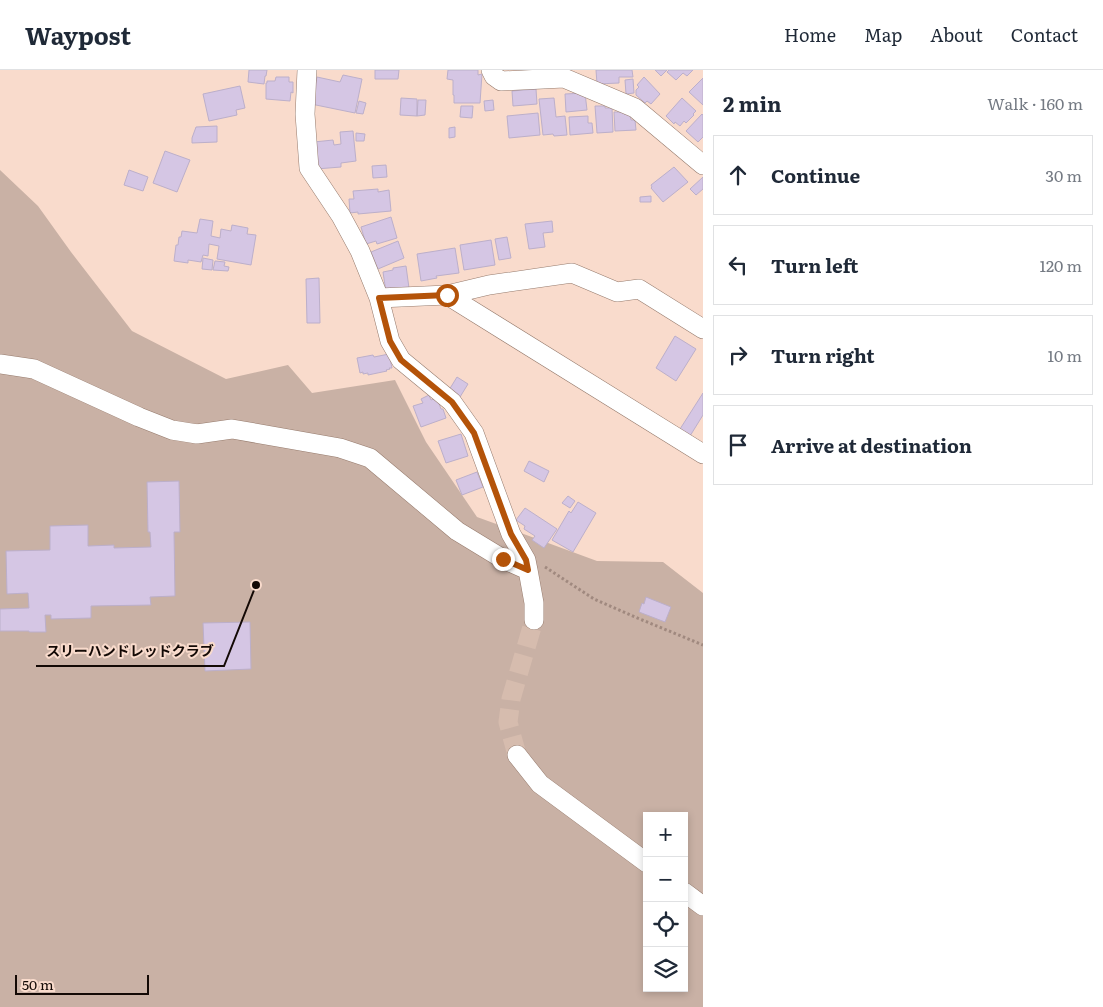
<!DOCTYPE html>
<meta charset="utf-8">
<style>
:root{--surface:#fff;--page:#f2f2f3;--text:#1f2937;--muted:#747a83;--line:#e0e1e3}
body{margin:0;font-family:Literata,"Noto Sans JP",serif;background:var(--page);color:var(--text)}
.controls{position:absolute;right:15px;bottom:15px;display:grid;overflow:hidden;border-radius:0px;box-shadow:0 2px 8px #0003}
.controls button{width:45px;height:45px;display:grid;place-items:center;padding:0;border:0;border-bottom:1px solid var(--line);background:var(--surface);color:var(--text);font:25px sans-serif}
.scale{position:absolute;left:15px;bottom:12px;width:134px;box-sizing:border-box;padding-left:5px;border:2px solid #130905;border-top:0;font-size:14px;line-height:18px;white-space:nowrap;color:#130905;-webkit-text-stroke:4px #f9dbcc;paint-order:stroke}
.stop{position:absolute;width:15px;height:15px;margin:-11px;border:4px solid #b45309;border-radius:50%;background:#fff}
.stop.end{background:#b45309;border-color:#fff;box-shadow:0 1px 5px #0008}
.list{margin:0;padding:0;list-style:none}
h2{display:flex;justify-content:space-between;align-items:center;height:65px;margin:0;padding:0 20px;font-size:21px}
h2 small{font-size:16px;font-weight:400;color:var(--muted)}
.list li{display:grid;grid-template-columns:32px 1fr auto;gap:15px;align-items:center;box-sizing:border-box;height:80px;margin:0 10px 10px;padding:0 10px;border:1px solid var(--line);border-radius:0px}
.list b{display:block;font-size:19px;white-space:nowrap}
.list em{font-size:16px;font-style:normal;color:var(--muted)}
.icon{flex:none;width:28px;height:28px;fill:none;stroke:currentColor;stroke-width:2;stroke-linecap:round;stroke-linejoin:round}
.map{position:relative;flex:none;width:703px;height:937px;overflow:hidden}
header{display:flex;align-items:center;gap:30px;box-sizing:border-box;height:70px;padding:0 25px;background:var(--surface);border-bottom:1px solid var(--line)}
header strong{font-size:24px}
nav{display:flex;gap:28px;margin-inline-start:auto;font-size:18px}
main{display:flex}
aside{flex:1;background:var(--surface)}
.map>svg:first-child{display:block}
</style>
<header>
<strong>Waypost</strong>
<nav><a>Home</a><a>Map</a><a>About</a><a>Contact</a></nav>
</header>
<main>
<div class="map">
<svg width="703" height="937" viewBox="0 0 703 937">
<rect width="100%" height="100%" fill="#f9dbcc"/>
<path fill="#c9b1a5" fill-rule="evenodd" d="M0,100L38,136L71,182L132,261L226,309L288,295L312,323L395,310L426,372L477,447L597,491L663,492L703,523V937H0V300L80,322L0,287ZM647,746H684V918H647Z"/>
<path fill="#d5c6e4" stroke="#bcafca" d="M249,0H267L266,6H265L264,14L248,12Z
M375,0H399L398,9H375Z
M448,0H478V5L482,4L480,33H454V25H453V10L447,9Z
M596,0H632L633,7H619V13L597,14Z
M655,0H667L661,6Z
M669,0H693L687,6L683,3L676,10L667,2Z
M343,5L362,9L355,43L311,34L317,7L340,12Z
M276,7H289V12H293V23L291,22L290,31L266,29V13H267V11H275Z
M644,7L660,24L651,34L647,31L645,33L636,25V20L639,17L637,15Z
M703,8V35L689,22Z
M633,9L634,23L626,24L625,10Z
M240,16L245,38L236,40L237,45L209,51L203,24Z
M536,19L537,34L513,36L512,21Z
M585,23L587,40L566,42L565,24Z
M401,28L417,29V46L400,45Z
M554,28L556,47L565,46L567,65L554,66L553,64L543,65L539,29Z
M682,28L696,41L693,44L694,45L686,53L684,51L680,56L675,52L674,54L666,46Z
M418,30H426L425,45L417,46Z
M493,30L494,40L485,41L484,31Z
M359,31L366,33L363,44L356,43Z
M461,36H473L472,48L460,47Z
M595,36H605V38H612L613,62L597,63Z
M614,42H624V44L630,43L631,50H635L636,60L615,61Z
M538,43L540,65L509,68L507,46Z
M702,44L703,45V67L698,72L686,61Z
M588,46V53H592L593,63L570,65L569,47Z
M217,56V72L192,73V68L196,57Z
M455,57V67L449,68V58Z
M353,61L356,91L341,93V97L316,99L314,72L333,70L334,75L341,74L340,62Z
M356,63L365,64L364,71H356Z
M165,81L190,90L177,122L153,113Z
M386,95L387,107L373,108L372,96Z
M674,97L688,112L663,132L651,118L652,117L651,115Z
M129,100L148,107L143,121L124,115Z
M703,107V119L696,125L690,119Z
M378,119V122L389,120L391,141L358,144V142L350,143L349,129H354L353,121Z
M651,126V132H640V127Z
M391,147L397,168L377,174L376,171L366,174L361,157Z
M200,149L213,151L211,166L220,168L221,159L231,161L232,155L248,158L247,164L256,165L251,195L217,189L219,176L209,174L208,186L203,185L201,192L188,190V193L174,191L176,175H178L179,167H181L182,161L197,163Z
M552,151L553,162L543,163L545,177L529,179L525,154Z
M507,167L511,188L499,190L495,169Z
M491,170L495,195L464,200L460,175Z
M398,171L404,188L378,199L371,182Z
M455,178L459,203L436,206L437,208L421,211L417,184Z
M203,188L213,190L212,200L202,199Z
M215,191L225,192L224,196L229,197L228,201L213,200Z
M406,196L409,218L386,222L383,202L393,200V198Z
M319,208L320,253H307L306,209Z
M675,266L696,279L676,311L656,298Z
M389,284L392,298H389L390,299L386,300L387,301L368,305V303L363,304V302L360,303L357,288L373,285L374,287Z
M457,307L468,314L460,327L449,320Z
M703,323V345L690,366L680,359Z
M429,325L431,330L437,328L441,339H443L446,348L421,357L413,336L423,333L421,329Z
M461,364L468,386L446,393L438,371Z
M529,391L549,401L544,412L524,401Z
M477,402L483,417L462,425L456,410Z
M179,411L180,462H174L175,526L150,527L151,535L91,536V548L51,549V545H45L46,562H29V561H0V539L29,538L28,523L7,524L6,481L50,480V456L88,455V476L114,475V478L151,477L150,462H148L147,412Z
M568,426L575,431L570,438L562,433Z
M578,432L596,443L573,482L552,470L569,441L571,443Z
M525,438L557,459L544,478L532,470L535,466L524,459L525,456L516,450Z
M646,527L671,537L665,552L639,542L642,533L644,534Z
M250,552L251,599L205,601L203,553Z"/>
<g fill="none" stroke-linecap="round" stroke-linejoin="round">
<path stroke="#d6bcae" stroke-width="19" stroke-dasharray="19 9" stroke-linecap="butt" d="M517,685L508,652L511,629L534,550"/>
<defs>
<path id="minor" d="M307,0L305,44L309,98L341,146L360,181L379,228L390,271L401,290L452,332L474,363L511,464L526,490L528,500
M491,0L494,6L501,11L564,8L635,38L703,95
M447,225L703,384
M379,228L447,225L489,215L572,203L617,222L639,219L703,259
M0,294L34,299L139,347L172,360L197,364L232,359L340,378L370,388L457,461L503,489L528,500L534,533V550
M517,685L540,714L647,793
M684,822L703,836"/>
</defs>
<use href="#minor" stroke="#967b6d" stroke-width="20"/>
<path stroke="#a0897f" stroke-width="3" stroke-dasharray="2.5 2.5" stroke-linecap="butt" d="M545,497L594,529L635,547L703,575"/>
<use href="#minor" stroke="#fff" stroke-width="19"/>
</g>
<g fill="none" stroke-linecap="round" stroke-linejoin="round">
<path stroke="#b45309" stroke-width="6" d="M447,225L379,228L390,271L401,290L452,332L474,363L511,464L526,490L528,500L503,489"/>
</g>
<path fill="none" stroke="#130905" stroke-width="2" d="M256 515L224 596H36"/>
<circle fill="#130905" stroke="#f9dbcc" stroke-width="2" cx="256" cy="515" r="5"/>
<g font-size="14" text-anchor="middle" font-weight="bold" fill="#130905" stroke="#f9dbcc" stroke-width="4" stroke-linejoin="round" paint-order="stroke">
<text x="130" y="586">スリーハンドレッドクラブ</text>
</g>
</svg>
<div class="controls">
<button>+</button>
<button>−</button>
<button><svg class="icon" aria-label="locate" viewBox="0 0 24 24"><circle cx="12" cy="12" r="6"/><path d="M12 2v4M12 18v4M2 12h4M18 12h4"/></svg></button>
<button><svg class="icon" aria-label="layers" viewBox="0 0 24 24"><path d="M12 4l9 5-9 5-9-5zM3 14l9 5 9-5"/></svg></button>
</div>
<div class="scale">50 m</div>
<div class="stop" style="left:447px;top:225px"></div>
<div class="stop end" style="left:503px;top:489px"></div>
</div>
<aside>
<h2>2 min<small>Walk · 160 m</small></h2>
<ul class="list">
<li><svg class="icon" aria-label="ahead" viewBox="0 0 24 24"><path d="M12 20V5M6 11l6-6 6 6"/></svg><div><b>Continue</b></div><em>30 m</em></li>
<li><svg class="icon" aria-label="left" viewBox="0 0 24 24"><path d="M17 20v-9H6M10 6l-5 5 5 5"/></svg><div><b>Turn left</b></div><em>120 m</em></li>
<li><svg class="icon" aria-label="right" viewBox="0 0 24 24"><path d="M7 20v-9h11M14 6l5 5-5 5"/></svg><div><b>Turn right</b></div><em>10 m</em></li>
<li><svg class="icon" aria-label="arrive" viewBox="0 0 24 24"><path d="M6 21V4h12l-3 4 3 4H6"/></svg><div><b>Arrive at destination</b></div></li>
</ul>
</aside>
</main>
